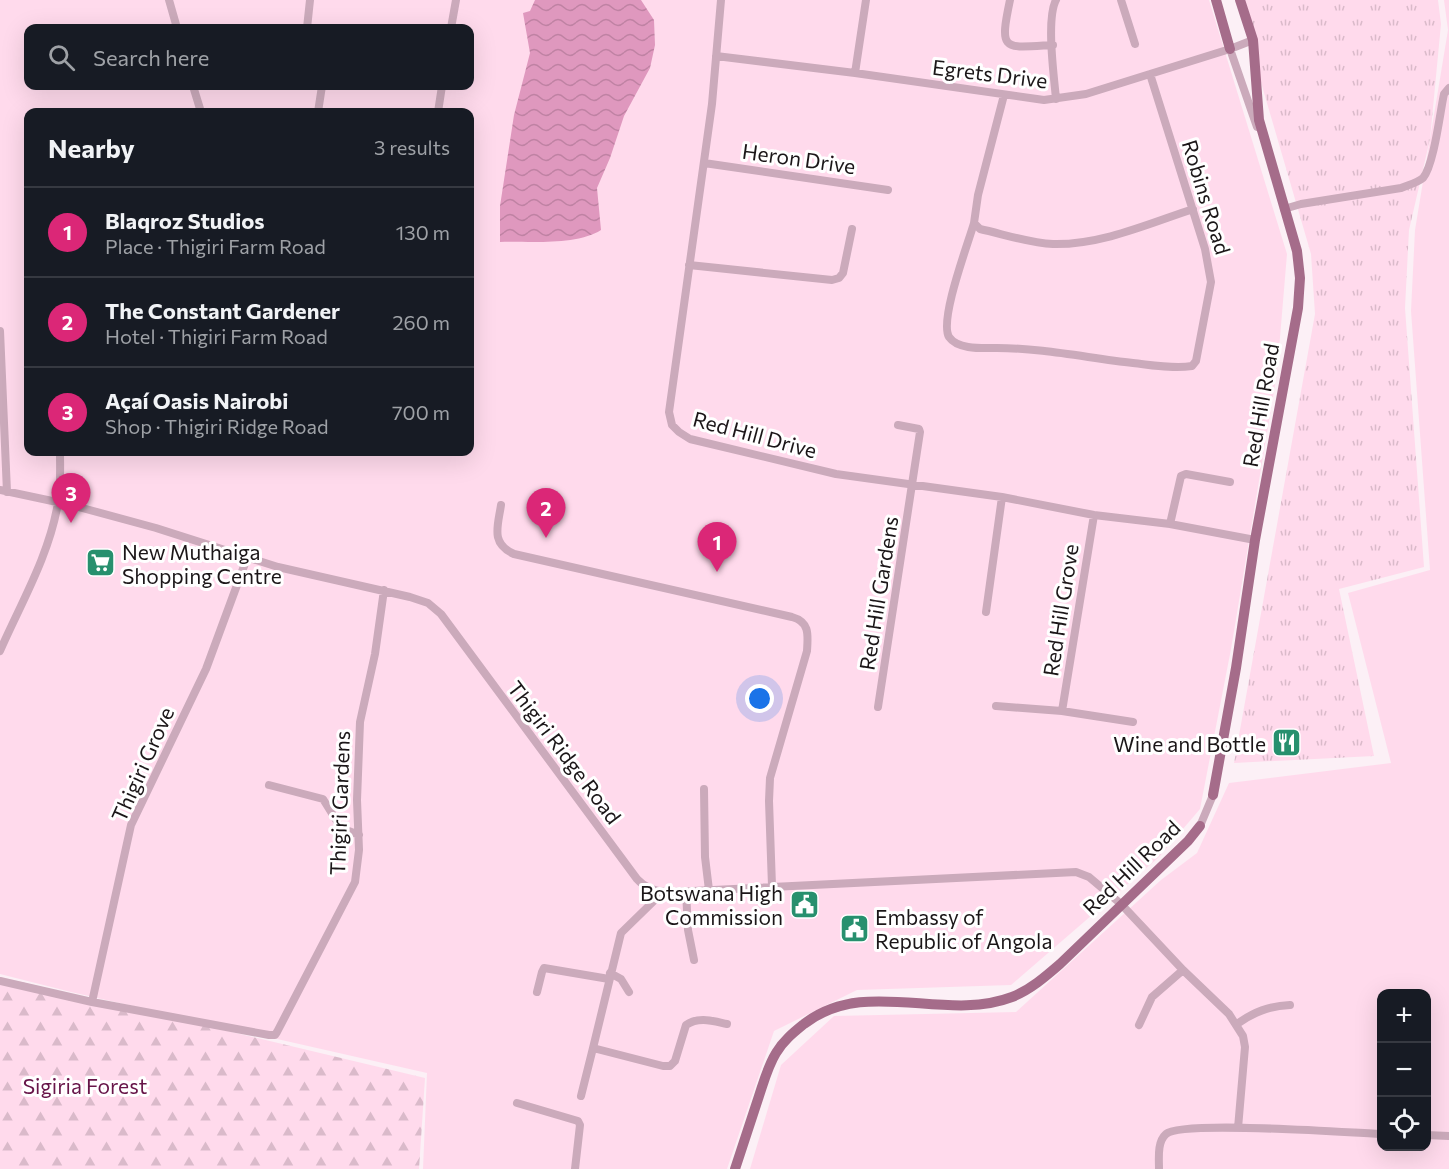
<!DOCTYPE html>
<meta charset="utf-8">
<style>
:root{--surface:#171b24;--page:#242831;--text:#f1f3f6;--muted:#9ea1a6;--line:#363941;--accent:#db2777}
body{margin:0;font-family:Commissioner,sans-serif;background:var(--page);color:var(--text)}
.controls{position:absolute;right:18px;bottom:18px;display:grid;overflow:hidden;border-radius:12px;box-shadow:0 6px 24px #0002}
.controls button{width:54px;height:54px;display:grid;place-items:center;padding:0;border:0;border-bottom:2px solid var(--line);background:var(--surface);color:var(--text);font:30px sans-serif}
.you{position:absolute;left:760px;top:699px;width:21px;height:21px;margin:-15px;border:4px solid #fff;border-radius:50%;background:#1a73e8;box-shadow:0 0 0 9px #1a73e833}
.badge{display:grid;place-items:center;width:39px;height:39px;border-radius:50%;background:var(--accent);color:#fff;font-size:20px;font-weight:700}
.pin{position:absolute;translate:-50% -50px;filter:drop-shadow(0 2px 3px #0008)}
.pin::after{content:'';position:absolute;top:32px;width:21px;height:18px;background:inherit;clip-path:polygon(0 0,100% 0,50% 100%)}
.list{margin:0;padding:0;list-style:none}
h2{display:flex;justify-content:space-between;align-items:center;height:78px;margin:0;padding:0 24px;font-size:26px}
h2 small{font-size:20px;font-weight:400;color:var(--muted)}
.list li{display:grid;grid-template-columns:39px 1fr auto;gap:18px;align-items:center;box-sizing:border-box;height:90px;padding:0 24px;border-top:2px solid var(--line)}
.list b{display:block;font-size:22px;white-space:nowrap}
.list p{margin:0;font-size:20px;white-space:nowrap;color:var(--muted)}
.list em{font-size:20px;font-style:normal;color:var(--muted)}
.icon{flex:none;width:33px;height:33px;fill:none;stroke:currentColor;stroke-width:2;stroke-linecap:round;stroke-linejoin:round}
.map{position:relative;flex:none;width:1449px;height:1169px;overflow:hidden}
.search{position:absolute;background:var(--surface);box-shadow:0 6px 24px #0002;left:24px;top:24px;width:450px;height:66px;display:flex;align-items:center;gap:15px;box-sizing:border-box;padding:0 21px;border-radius:12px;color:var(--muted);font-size:22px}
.panel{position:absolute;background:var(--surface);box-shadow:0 6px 24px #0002;left:24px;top:108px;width:450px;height:348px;border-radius:12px}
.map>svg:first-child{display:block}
</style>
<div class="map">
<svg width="1449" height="1169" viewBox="0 0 1449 1169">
<defs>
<pattern id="grass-tufts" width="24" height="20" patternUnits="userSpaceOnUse" patternTransform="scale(1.5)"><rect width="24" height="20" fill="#ffdaec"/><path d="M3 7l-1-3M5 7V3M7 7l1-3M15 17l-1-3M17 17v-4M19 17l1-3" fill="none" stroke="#dabaca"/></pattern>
<pattern id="forest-firs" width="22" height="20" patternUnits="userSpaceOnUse" patternTransform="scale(1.5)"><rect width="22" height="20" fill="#ffdaec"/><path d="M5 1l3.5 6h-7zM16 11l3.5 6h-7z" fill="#dabaca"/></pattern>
<pattern id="water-waves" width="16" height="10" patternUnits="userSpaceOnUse" patternTransform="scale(1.5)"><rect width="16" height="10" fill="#df98be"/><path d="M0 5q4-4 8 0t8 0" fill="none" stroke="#bf82a3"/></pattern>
</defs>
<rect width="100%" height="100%" fill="#fcf0f6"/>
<path fill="url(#grass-tufts)" d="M1237,0H1438L1441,24L1430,139L1409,230L1405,308L1424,567L1339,589L1374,756L1234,763L1315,314L1311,254Z"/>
<path fill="url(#forest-firs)" d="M0,977L425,1078L419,1169H0Z"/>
<path fill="#ffdaec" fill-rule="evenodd" d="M0,0H1209L1287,254L1277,373L1231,649L1200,809L1159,857L1011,985L857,990L774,1031L727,1169H423L427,1073L71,992L0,974ZM28,28H470V86H28ZM28,112H470V452H28Z
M1444,0H1449V1169H750L781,1065L834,1016L1016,1012L1161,880L1197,853L1229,783L1391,763L1348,593L1430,570L1411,311L1415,230L1448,30ZM1382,994H1426V1146H1382Z"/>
<path fill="url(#water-waves)" d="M535,0H641L654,20L655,45L650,68L624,116L610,158L597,188L601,230C576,246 530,241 500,242V206L514,115L530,53L523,13L530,11Z"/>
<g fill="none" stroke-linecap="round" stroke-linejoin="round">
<path stroke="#cbaabb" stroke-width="8" d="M169,0L177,28
M721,0L712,104L669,412L672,425L679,432L690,439L836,474L1002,497L1094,515L1170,524L1255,540
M1010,0C999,52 1003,48 1053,45
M1121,0L1135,44
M307,28L310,0
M451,28L456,0
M1230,49L1257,127
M716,56L855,73L1044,100L1086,94L1230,49L1253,40
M855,73L866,0
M193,86L201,112
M1004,95L978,195L974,223L980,229C1003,234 1029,243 1053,244C1101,245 1148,224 1193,209
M1056,99C1054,76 1046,19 1056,0
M318,112L322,86
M438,112L442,86
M704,163L888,190
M1284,209L1301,204L1401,188C1408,185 1417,183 1423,178C1434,165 1440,112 1444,94L1449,88
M974,223C968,244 939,320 949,337C958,350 983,348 997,348C1042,348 1088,358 1133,363C1152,365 1173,369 1192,366L1196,361L1211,282L1205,249L1150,74
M689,265L832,280L839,278L843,273L852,229
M0,331L7,492
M0,490L71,505L156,528L278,567L410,597L428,603L441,614L637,879C647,890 659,893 673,892L1076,872L1089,877L1121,904L1183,970L1229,1014L1243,1036L1245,1047L1238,1128
M501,505C498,526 490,543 514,554L792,617C810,622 808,635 807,651L770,778L769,801L772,886
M1170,524L1181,476L1186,474L1230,482
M986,612L1002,497
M0,651C21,603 49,556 58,503C61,487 60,468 60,452
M996,706L1062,711L1133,722
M878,707L920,432L919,429L898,425
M1062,711L1094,515
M269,785L323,799L341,828L359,835
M704,789L705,857L709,890
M1200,826L1213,795
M686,891L688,930L694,960
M662,893L621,933L593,1048L663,1066H670L675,1061L686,1025C699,1016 713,1021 727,1024
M610,973L621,979L629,992
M0,981L92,1002L269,1035H275L277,1032L355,882L359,850L357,800L360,722L375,654L384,590
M537,992L542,972L544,968L609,979
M92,1002L131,825L206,669L247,558
M1237,1024C1254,1012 1269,1006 1290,1005
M1139,1025L1152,997L1183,970
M581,1096L593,1048
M517,1103L578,1121L580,1125L575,1169
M1426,1135L1449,1136
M1159,1169C1159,1158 1157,1142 1166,1134C1181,1120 1352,1133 1382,1134"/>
<path stroke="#a56c8a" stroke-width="10" d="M1216,0L1230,49
M1213,795L1236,668L1255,540L1298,308L1300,278L1297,251L1259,120L1253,40L1240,0
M735,1169C743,1145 751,1120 759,1096C764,1081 768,1066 776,1053C783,1041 793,1033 804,1024C866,976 944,1023 1012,997C1030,990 1045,977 1060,964L1188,841L1200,826"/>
</g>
<defs>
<symbol id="supermarket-square" viewBox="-11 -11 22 22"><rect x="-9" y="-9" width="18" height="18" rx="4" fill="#27906e" stroke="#fff"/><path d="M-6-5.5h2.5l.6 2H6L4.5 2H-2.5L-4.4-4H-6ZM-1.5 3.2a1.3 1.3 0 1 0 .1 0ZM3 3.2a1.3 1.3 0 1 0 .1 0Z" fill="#fff"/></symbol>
<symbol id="restaurant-square" viewBox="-11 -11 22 22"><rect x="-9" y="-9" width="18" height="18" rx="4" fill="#27906e" stroke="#fff"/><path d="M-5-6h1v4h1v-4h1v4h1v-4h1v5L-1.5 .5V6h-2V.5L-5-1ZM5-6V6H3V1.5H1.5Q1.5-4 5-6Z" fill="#fff"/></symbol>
<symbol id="civic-square" viewBox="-11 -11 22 22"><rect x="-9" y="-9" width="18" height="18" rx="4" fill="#27906e" stroke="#fff"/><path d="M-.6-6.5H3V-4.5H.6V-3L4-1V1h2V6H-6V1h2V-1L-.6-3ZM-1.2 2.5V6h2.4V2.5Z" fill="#fff"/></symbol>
</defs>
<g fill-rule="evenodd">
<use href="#supermarket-square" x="84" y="546" width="33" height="33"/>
<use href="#restaurant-square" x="1270" y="726" width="33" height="33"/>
<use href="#civic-square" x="788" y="888" width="33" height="33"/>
<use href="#civic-square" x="838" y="912" width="33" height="33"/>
</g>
<g text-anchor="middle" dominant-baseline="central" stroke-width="6" stroke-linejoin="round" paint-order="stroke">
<g font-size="21" fill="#1b1618" stroke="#fff">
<text transform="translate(990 73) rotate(7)">Egrets Drive</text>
<text transform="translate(799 158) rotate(8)">Heron Drive</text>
<text transform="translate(1207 197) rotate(73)">Robins Road</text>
<text transform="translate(1260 405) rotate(-80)">Red Hill Road</text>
<text transform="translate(755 434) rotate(15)">Red Hill Drive</text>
<text transform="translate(878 593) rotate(-81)">Red Hill Gardens</text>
<text transform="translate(1060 610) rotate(-81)">Red Hill Grove</text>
<text transform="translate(565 752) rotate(53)">Thigiri Ridge Road</text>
<text transform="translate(142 764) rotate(-66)">Thigiri Grove</text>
<text transform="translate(339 803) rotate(-88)">Thigiri Gardens</text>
<text transform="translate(1131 867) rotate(-44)">Red Hill Road</text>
</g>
<g font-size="21" fill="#1b1618" stroke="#fff" text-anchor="start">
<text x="122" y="551">New Muthaiga<tspan x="122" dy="24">Shopping Centre</tspan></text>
<text x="1266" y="743" text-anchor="end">Wine and Bottle</text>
<text x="783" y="892" text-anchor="end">Botswana High<tspan x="783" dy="24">Commission</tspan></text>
<text x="875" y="916">Embassy of<tspan x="875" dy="24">Republic of Angola</tspan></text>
</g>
<g font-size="21" fill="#671549" stroke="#fff">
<text x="85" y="1085">Sigiria Forest</text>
</g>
</g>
</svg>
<div class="controls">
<button>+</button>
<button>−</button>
<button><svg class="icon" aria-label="locate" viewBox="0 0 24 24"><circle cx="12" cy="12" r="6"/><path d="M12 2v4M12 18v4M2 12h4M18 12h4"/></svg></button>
</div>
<div class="you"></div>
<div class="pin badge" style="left:717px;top:572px">1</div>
<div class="pin badge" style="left:546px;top:538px">2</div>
<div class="pin badge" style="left:71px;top:523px">3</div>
<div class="search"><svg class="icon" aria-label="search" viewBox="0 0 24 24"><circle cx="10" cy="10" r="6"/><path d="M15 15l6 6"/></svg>Search here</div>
<section class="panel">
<h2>Nearby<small>3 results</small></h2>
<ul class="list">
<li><span class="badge">1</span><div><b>Blaqroz Studios</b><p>Place · Thigiri Farm Road</p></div><em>130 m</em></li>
<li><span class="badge">2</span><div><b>The Constant Gardener</b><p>Hotel · Thigiri Farm Road</p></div><em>260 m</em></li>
<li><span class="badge">3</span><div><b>Açaí Oasis Nairobi</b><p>Shop · Thigiri Ridge Road</p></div><em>700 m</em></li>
</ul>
</section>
</div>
